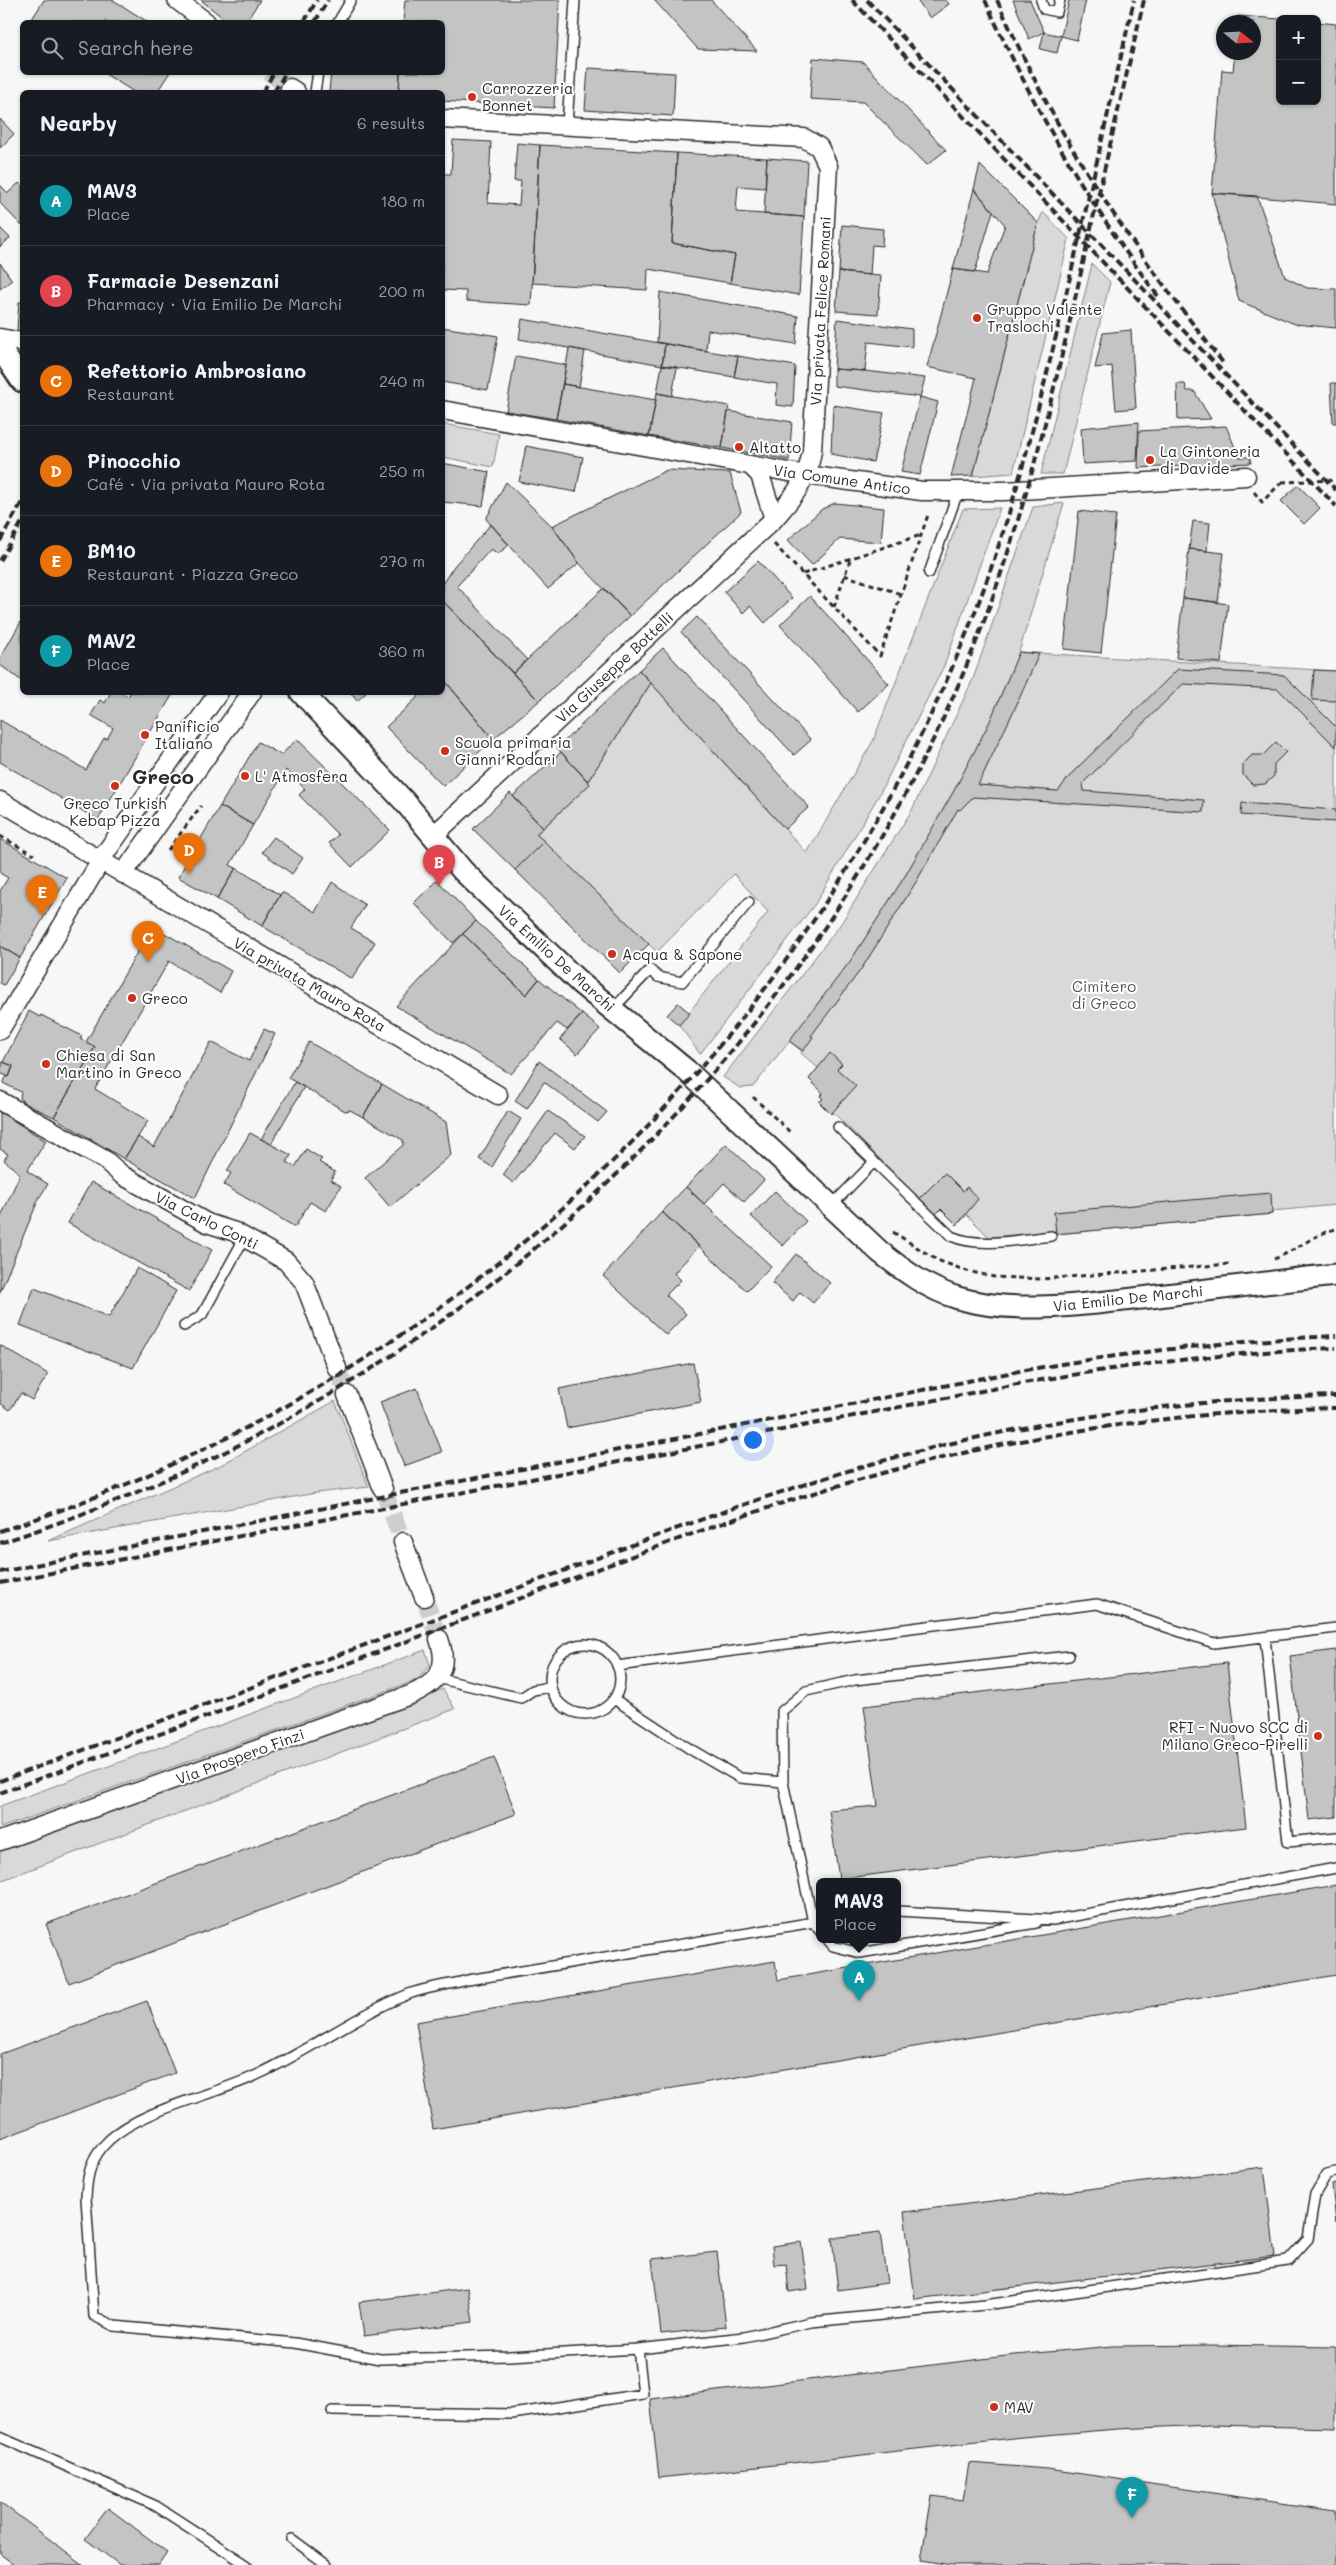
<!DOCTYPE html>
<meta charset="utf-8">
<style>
:root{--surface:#171b24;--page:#242831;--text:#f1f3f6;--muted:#9ea1a6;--line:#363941;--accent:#2563eb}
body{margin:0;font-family:Mali,sans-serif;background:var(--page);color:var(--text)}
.controls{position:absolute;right:15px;top:15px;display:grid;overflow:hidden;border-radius:8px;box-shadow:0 1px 4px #0004}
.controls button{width:45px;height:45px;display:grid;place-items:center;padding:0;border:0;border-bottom:1px solid var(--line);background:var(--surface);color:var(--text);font:25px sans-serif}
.compass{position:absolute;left:1216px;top:15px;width:45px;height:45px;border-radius:50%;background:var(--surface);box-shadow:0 1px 4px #0004;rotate:108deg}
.you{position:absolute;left:752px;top:1439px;width:18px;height:18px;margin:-12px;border:4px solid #fff;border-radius:50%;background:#1a73e8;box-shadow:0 0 0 8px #1a73e833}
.badge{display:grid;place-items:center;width:32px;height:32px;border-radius:50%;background:var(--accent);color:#fff;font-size:16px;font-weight:700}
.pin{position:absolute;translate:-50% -41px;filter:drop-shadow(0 1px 2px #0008)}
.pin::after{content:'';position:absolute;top:26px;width:18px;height:15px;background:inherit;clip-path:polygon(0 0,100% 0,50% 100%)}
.popup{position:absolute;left:816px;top:1878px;width:85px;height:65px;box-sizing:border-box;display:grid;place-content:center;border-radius:8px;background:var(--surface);filter:drop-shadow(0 1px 4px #0005);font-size:16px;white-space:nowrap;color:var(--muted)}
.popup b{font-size:19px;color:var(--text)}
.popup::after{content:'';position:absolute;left:50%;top:100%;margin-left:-10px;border:10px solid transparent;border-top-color:var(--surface)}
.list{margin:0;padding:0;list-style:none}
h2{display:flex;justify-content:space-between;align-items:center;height:65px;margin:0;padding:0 20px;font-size:21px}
h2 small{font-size:16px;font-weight:400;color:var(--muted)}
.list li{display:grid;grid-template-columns:32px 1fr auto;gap:15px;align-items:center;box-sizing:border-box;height:90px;padding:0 20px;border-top:1px solid var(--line)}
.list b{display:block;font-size:19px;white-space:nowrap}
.list p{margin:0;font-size:16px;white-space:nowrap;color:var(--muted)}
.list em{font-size:16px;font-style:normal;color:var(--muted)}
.icon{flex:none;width:28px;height:28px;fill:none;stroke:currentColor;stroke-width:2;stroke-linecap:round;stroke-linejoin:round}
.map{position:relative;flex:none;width:1336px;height:2565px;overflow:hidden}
.search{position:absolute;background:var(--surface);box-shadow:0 1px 4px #0004;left:20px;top:20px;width:425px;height:55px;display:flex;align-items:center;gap:12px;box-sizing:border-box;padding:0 18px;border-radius:8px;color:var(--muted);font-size:19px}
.panel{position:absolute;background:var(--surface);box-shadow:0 1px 4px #0004;left:20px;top:90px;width:425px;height:605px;border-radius:8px}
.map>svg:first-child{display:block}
</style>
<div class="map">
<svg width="1336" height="2565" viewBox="0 0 1336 2565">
<rect width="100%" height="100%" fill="#f7f7f7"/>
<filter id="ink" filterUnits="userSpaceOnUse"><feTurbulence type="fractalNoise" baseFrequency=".02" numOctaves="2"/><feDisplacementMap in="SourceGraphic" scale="10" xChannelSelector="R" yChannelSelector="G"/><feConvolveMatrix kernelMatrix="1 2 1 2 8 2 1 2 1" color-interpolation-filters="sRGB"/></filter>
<g filter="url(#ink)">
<path fill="#d9d9d9" stroke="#828282" d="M1043,212L1069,239L1013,473L973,476L1038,223Z
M1092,264L1110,282L1063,474H1041Z
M443,424L499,434L493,467L443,457Z
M1064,503L1019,652L1336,671V1205L1273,1211L1272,1214L1056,1234V1231L989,1237L967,1215L957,1225L941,1209L935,1215L833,1112L831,1114L819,1102L823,1099L820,1096L823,1093L809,1079L818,1068L801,1053L802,1051L789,1041L753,1087L740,1088L723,1077L840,925L912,810L973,679L1033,507Z
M1000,508L944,666L879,795L815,904L700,1054L679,1025L768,912L734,874L657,952L536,834L590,784L588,781L651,683L807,853L873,741L963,509Z
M335,1401L369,1487L316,1493L48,1541L219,1466Z
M425,1650L430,1665L417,1680L0,1828V1806Z
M443,1689L455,1709L0,1881V1849Z"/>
<path fill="#c4c4c4" stroke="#2b2b2b" d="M44,0H113L148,22H30Z
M201,0H260L246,22H228Z
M405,0H560L554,108L442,101V92H399L400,72H442V22H403Z
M654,0H711L757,51L698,49Z
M921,0H946L949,4L930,18L918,2Z
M1013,0H1030L1044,32L1029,39Z
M1069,0H1086L1077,40L1061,36Z
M1238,16L1280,19V101H1317V22L1336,24V204L1212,193L1222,70L1233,71L1235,52H1254V22H1237Z
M1044,32L1061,36L1057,53L1040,49Z
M813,58L863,62L946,150L927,165L863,102L810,99Z
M588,68L675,73L673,116L585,110Z
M102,72H170L157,92H134Z
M331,72H400L399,92H329Z
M0,119L14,134L0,148Z
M453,140L491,142L488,203L519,205L521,181H514L517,143L540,145L531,305L466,301V291L442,290V174H451Z
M540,145L677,153L672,243L735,255L730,283L648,269L647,290L532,283Z
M677,153L767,158L765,188L738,186L736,212L804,217L799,295L730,283L735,255L672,243Z
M767,158L807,161L804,217L764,214Z
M980,165L1038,223L973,476L951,477L976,378L927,367L953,269L987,274L1005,225L974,189Z
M19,183L22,186V226L0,203V185L8,193Z
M974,189L993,211L975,272L953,269Z
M1212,193L1257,196L1285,277L1307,288L1336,289V328L1295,324L1239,301Z
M842,225L883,229L882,246L872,245L870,275L839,272Z
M0,228L10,238L0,247Z
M0,263L12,280L0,289Z
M839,272L881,276L878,314L836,311Z
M660,292L798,316L796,344L708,330L706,351L657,342Z
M19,302H22V331H17Z
M522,319L665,344L662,365L519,339Z
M837,319L912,329V347L868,342L865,371L834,369Z
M442,327L498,336L488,390L442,382Z
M1131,330L1136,408L1116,410L1112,366L1095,368L1103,333Z
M665,344L738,356L734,377L662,365Z
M569,348L585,351L579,387L563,384Z
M516,356L566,365L556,419L506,411Z
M738,356L795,366L793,407L776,405L777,384L734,377Z
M662,365L677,367L672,396L657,393Z
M834,369L865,371L925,378L920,397L834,386Z
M1331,383H1336V423H1333Z
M563,384L656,400L649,436L556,419Z
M1177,384H1185L1187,391H1194L1211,419L1178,420Z
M657,393L729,406L722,448L649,436Z
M920,397L938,402L920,475L901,472Z
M833,405L884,413L873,462L831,454Z
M728,411L792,422L789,460L722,448Z
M1139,422L1137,461L1083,464L1081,428Z
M1226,426L1239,457H1250L1251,463L1138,468L1139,431Z
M526,446L583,457L576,492L519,482Z
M442,463L489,472L483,506L442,502Z
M667,470L730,473L741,512L630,616L579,563L552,526Z
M506,482L552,526L579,563L548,589L486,519Z
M1298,485L1320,508L1304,524L1281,501Z
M835,503L884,508L881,542L840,539L812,565L788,540L822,509Z
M1079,511L1116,515L1101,653L1064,649Z
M1193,521L1210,523L1207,551L1189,549Z
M491,524L509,545L498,554L491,549L457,586L527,660L513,673L442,600V584L454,566Z
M1189,549L1224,553L1218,602L1183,598Z
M758,561L792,598L765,623L750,606L743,613L724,592Z
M604,588L630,616L539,701L513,673Z
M810,596L889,684L858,712L780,625Z
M1183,598L1228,604L1221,663L1176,658Z
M442,600L539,701L493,739L442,677Z
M697,617L811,740L794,755L681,632Z
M22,620V681L0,665V658Z
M663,648L809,807L785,829L639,670Z
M1019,652L1039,654L1016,706L978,785L1058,791L1073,772L1178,669L1284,675L1336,727V747L1278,689L1183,684L1083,783L1084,791L1204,800L1203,812L973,797L960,810L958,809L916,882L862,968L811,1036L813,1037L803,1051L789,1041L851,960L905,876L956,787L990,721Z
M639,670L651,683L588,781L557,748Z
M1314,670L1336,671V701L1312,700Z
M442,677L493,739L443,786L386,727L423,692H442Z
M111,692H120L128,697L131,692H174L98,820L0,762V720L86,770L104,738L107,739L113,728L91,715L100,700L105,703Z
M350,692H367L357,701Z
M297,739L390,830L352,867L329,843L338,835L299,795L305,789L286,770L253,825L220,806L258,742L281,755Z
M1276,742L1286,752L1274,764V776L1265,784L1253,785L1243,775V764L1252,755H1263Z
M561,752L590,784L543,828L513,796Z
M510,793L543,828L536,834L544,841L515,870L473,829Z
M1242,803L1336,810V822L1241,815Z
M220,806L253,825L230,865L236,868L217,899L178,877Z
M274,837L303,858L292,874L262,852Z
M0,839L67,878L20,958L0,946V891L8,878L0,873Z
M544,841L649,944L620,973L515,870Z
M236,868L280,895L262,926L217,899Z
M437,880L476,921L453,943L414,903Z
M332,882L365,905L351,928L375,942L352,979L262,926L282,892L315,912Z
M476,921L539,979L526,995L463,934Z
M152,926L231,971L220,993L169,961L95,1089L148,1121L124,1159L54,1117L95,1047L86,1042Z
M463,934L526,995L539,979L582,1014L567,1030L557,1023L511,1074L396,1006Z
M0,946L20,958L4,985L0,983Z
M678,1003L690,1013L679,1025L667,1015Z
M29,1011L40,1017L41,1015L82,1036L80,1039L95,1047L54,1117L24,1103L20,1098L21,1092L3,1083L7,1076L9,1077L13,1066L3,1062Z
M582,1014L600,1029L577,1054L560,1039Z
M264,1029L275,1034L195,1198L124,1159L138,1137L154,1147L211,1042L249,1061Z
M309,1042L382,1084L363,1117L350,1110L345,1111L288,1078Z
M830,1053L842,1064L837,1069L856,1086L831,1114L819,1102L823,1099L820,1096L823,1093L809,1079Z
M539,1061L607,1112L598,1122L544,1082L527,1109L515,1101Z
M3,1062L13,1066L9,1077L0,1073Z
M295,1082L304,1087L271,1144L261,1139Z
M382,1084L446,1122L451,1155L390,1207L365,1178L403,1145V1140L363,1117Z
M508,1111L521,1119L492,1167L479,1159Z
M548,1111L585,1136L575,1148L555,1133L513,1183L503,1175Z
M0,1112L46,1141L27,1171L48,1184L39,1198L0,1292V1219L20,1174L4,1160L8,1154L0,1149Z
M250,1133L291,1155L287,1162L295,1167L306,1149L322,1159L319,1162L335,1172L331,1180L341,1186L326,1211L310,1202L295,1227L224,1185L231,1173L227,1171Z
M726,1144L764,1180L744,1202L724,1183L704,1204L686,1187Z
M945,1173L963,1191L967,1187L978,1199L957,1225L941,1209L935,1215L919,1199Z
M91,1182L212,1250L189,1291L68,1223Z
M686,1187L771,1266L747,1291L662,1212Z
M775,1191L806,1221L783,1246L751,1216Z
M1271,1193L1272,1214L1056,1234L1054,1212Z
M662,1212L699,1246L674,1273L681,1280L666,1295L686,1314L666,1335L603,1276Z
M796,1254L830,1283L813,1303L800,1292L793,1301L772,1283Z
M137,1268L176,1291L133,1368L20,1325L34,1288L109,1317Z
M0,1345L48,1374L32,1400L21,1393L10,1410L0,1403Z
M693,1363L701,1402L567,1428L559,1389Z
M417,1388L442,1452L404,1466L380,1402Z
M1336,1650V1817L1309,1820L1290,1656Z
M1227,1663L1246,1827L839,1879L829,1810L878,1806L864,1706Z
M494,1757L516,1814L69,1983L46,1924Z
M1336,1885V1975L433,2129L416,2022L775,1961L778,1980Z
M147,2001L175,2073L0,2139V2054Z
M1264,2167L1275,2256L915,2299L904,2212Z
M1336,2184V2222L1332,2185Z
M880,2232L887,2283L838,2290L832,2238Z
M801,2242L808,2289L789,2292L786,2264L774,2265L772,2246Z
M717,2252L726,2327L661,2334L652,2259Z
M468,2288L473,2322L364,2336L359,2302Z
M1211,2345L1336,2347V2428L1211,2425L1117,2429L1022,2437L659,2478L650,2399L1015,2355L1113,2346Z
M969,2463L1048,2469L1336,2511V2565H953L921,2560L932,2496L963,2500Z
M0,2502L84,2565H15L0,2554Z
M108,2508L167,2552L158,2565H120L85,2539Z"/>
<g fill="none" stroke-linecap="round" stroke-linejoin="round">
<path stroke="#cecece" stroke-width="18" stroke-dasharray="18 9" stroke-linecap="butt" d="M269,72L290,88
M337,1368L347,1395
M383,1489L403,1542
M424,1597L439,1639"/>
<defs>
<path id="service" d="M1041,0L1044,9L1057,12L1060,0
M338,22L351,0
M315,92L318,72
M567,126L575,0
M929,573L958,492
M612,1010L650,970L658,977L682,982L749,902
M838,1127L951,1236C980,1249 1021,1239 1051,1236
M831,1206L874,1162
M184,1326L202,1315L245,1237
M1265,1638L1288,1842L1336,1837
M550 1679a35 35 0 1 1 70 0a35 35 0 1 1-70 0Z
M617,1666L1097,1604L1214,1643L1336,1628
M437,1678L521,1698L533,1690L550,1687
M614,1699L690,1749L740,1778L783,1782L813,1922L820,1931
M783,1782L782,1711L806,1691L855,1680L1069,1656
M898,1911L1053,1920L1336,1868
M828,1940L833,1946L860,1953L1036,1923
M638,2349L744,2337L811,2322L985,2305L1288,2261L1308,2239L1315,2194L1327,2174L1336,2172
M332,2411L512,2414L643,2394L638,2349L509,2356L380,2359L295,2343L114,2326L94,2316L86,2198C87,2174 91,2157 109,2140C143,2108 217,2095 261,2073C311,2049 357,2015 409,1994C427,1987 449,1985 468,1980L820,1921
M0,2437L156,2506L247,2565
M292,2539L327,2565"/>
<path id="minor" d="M177,0L206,22
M290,88L296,92
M0,338L22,342
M442,410L806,475L922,491H1004L1246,476
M750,465L760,475L774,519
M0,801L498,1095
M433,836L774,519C794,496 807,482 812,451L828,166L819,147L804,138L442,119
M123,874L252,692
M0,1030L106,852L219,692
M0,1101L105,1160L122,1175L207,1223L235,1232L286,1261L304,1282L337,1368
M347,1395L383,1489
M403,1542L424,1597
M0,1841L410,1695C437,1683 450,1670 439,1639"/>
<path id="tertiary" d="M0,348L22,381
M301,692L404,801L463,871L580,983L686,1070L880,1252C904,1271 928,1289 958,1298C1017,1316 1098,1303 1158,1296C1218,1289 1277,1281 1336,1275"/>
</defs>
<use href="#service" stroke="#2b2b2b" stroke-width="12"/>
<use href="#minor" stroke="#2b2b2b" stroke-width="21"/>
<use href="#tertiary" stroke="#2b2b2b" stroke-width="25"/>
<path stroke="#2b2b2b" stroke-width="3" stroke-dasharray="5 4" stroke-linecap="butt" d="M1254,492L1262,502L1282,482
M774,544L880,656L928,515
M803,574L921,535
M844,575L901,594
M834,607L850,560
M0,836L34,855
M168,850L201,806
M753,1097L792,1134
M893,1232L937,1260L967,1271L994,1277L1042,1279L1230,1264
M1274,1259C1295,1251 1314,1234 1336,1229"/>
<use href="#service" stroke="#fff" stroke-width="9"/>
<use href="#minor" stroke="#fff" stroke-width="18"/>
<use href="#tertiary" stroke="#fff" stroke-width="21"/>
<path stroke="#2b2b2b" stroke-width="4" stroke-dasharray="8 4" stroke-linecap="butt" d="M852,0L1336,506
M867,0L1336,490
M985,0C1032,105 1089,205 1158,296
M997,0C1022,56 1050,113 1083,166C1125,235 1174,300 1224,364
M304,22L317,0
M315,22L328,0
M263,92L274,72
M274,92L286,72
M0,541L22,502
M0,561L22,522
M0,1531C441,1389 797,1058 969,627C1007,533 1032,435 1056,336C1083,224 1108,112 1134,0
M0,1543C91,1513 179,1477 264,1432C570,1268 822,1001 960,681C1018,546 1052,401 1084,259C1103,173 1124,86 1144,0
M0,1572L1014,1372C1121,1353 1227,1341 1336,1336
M0,1583L1012,1385C1120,1366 1227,1352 1336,1348
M0,1781C165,1720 329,1658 494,1597C612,1553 730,1506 851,1470C1008,1423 1173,1399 1336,1396
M0,1793C158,1735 316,1676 474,1616C599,1569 723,1519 851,1482C1009,1436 1172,1411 1336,1408"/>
<path stroke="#2b2b2b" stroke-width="3" stroke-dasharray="5 4" stroke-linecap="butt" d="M1282,482L1336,480"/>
</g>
</g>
<g fill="#c8321e" stroke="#fff" stroke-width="2">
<circle cx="472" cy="97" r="5"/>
<circle cx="977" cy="318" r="5"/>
<circle cx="739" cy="447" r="5"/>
<circle cx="1150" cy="460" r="5"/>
<circle cx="145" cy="735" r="5"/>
<circle cx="445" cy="751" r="5"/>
<circle cx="245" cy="776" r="5"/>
<circle cx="115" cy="786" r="5"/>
<circle cx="612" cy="954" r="5"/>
<circle cx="132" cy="998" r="5"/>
<circle cx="46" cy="1064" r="5"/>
<circle cx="1318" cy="1736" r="5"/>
<circle cx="994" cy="2407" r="5"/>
</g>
<g text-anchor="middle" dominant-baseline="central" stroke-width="4" stroke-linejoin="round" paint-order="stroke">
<g font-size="15" fill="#2b2b2b" stroke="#fff" text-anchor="start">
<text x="482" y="88">Carrozzeria<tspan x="482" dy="17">Bonnet</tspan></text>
<text x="987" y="309">Gruppo Valente<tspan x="987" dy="17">Traslochi</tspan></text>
<text x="749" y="447">Altatto</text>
<text x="1160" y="451">La Gintoneria<tspan x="1160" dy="17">di Davide</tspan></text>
<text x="155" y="726">Panificio<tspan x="155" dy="17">Italiano</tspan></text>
<text x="455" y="742">Scuola primaria<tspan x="455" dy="17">Gianni Rodari</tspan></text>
<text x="255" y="776">L' Atmosfera</text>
<text x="115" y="803" text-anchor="middle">Greco Turkish<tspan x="115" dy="17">Kebap Pizza</tspan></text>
<text x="622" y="954">Acqua &amp; Sapone</text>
<text x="142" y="998">Greco</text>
<text x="56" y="1055">Chiesa di San<tspan x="56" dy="17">Martino in Greco</tspan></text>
<text x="1308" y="1727" text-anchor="end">RFI - Nuovo SCC di<tspan x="1308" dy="17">Milano Greco-Pirelli</tspan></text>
<text x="1004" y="2407">MAV</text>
</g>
<g font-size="15" fill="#2b2b2b" stroke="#fff">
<text transform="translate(820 311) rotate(-87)">Via privata Felice Romani</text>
<text transform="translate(842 479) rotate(8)">Via Comune Antico</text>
<text transform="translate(614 667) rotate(-43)">Via Giuseppe Bottelli</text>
<text transform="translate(557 958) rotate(42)">Via Emilio De Marchi</text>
<text transform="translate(310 984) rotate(30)">Via privata Mauro Rota</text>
<text transform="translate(207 1220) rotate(26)">Via Carlo Conti</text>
<text transform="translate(1128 1298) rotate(-6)">Via Emilio De Marchi</text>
<text transform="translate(240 1756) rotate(-20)">Via Prospero Finzi</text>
</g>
<g font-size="15" fill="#565656" stroke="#fff">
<text x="1104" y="986">Cimitero<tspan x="1104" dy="17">di Greco</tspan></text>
</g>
<g font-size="20" font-weight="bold" fill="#2b2b2b" stroke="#fff">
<text x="163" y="776">Greco</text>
</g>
</g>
</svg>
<div class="controls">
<button>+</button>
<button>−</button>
</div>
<svg class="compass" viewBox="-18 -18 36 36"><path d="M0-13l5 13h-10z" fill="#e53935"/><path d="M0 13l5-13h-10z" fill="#9ea1a6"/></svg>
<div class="you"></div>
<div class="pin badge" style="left:859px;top:2001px;background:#0f9aa8">A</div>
<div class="popup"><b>MAV3</b>Place</div>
<div class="pin badge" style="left:439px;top:886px;background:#e0444e">B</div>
<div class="pin badge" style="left:148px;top:962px;background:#e8710a">C</div>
<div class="pin badge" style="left:189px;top:874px;background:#e8710a">D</div>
<div class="pin badge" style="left:42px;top:916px;background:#e8710a">E</div>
<div class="pin badge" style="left:1132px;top:2518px;background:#0f9aa8">F</div>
<div class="search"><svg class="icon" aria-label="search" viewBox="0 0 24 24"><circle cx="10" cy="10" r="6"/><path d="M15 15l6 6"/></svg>Search here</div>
<section class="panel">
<h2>Nearby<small>6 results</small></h2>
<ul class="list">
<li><span class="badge" style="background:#0f9aa8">A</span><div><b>MAV3</b><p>Place</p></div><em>180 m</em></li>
<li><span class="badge" style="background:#e0444e">B</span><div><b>Farmacie Desenzani</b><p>Pharmacy · Via Emilio De Marchi</p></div><em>200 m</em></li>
<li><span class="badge" style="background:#e8710a">C</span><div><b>Refettorio Ambrosiano</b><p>Restaurant</p></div><em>240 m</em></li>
<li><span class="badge" style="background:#e8710a">D</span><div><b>Pinocchio</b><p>Café · Via privata Mauro Rota</p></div><em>250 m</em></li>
<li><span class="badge" style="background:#e8710a">E</span><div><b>BM10</b><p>Restaurant · Piazza Greco</p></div><em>270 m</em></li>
<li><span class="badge" style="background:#0f9aa8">F</span><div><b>MAV2</b><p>Place</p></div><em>360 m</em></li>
</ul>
</section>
</div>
